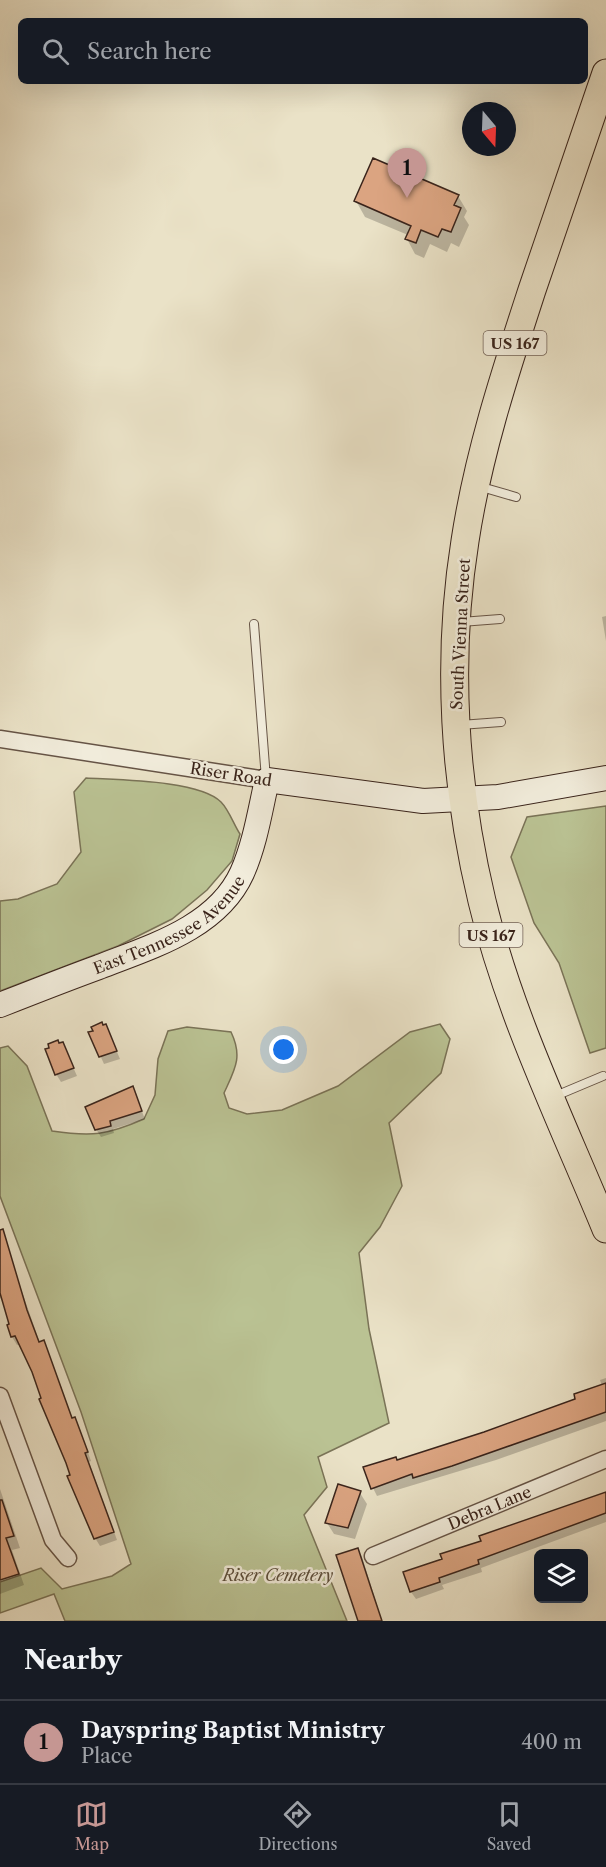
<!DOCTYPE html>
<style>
:root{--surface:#171b24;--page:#20242c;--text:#f1f3f6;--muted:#9ea1a6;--line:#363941;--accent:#c59692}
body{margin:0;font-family:"Libre Caslon Text",serif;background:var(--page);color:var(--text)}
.controls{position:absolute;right:18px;bottom:18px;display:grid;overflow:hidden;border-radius:9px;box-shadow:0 6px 24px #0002}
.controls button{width:54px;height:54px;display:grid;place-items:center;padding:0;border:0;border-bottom:2px solid var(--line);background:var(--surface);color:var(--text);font:30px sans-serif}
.compass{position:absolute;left:462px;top:102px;width:54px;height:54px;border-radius:50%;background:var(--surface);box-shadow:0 6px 24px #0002;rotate:161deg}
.you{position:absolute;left:284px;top:1050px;width:21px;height:21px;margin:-15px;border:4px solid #fff;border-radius:50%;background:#1a73e8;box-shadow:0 0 0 9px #1a73e833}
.badge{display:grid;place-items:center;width:39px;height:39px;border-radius:50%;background:var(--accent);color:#111;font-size:20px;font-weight:700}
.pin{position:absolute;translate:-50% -50px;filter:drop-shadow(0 2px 3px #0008)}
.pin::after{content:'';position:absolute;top:32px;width:21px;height:18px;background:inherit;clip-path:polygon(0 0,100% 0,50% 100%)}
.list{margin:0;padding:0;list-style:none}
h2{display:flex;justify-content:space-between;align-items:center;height:78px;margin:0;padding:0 24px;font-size:26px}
h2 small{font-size:20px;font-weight:400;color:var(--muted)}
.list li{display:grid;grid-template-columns:39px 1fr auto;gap:18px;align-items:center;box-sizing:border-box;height:84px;padding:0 24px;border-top:2px solid var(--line)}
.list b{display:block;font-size:22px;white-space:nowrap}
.list p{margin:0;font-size:20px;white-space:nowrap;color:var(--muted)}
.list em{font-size:20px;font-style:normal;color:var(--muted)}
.icon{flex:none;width:33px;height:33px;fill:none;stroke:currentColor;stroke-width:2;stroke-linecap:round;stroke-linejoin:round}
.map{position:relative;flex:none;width:606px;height:1621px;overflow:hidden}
.search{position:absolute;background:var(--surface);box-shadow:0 6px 24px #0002;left:18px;right:18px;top:18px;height:66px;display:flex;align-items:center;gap:15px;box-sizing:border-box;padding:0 21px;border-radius:9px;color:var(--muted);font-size:22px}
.sheet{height:162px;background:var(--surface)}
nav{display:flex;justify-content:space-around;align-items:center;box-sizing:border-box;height:84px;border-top:2px solid var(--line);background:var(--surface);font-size:16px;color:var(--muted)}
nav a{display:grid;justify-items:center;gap:3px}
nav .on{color:var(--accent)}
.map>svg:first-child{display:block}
</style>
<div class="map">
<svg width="606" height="1621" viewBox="0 0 606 1621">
<rect width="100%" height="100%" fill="#eae2c7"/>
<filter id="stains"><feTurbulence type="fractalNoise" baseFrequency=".00333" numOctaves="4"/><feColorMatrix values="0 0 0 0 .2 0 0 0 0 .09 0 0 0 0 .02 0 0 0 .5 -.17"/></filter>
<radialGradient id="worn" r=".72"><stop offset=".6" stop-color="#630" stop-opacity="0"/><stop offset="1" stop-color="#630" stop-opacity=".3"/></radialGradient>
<path fill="#bac293" stroke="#7a7357" stroke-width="1.5" d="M86,778C117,780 199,780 221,802C229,810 234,825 240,834L232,861L207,890L172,919L118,946L0,991V901L18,899L57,884L81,852L74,792Z
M606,806V1048L590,1053L559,963L534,923L511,857L527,817Z
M440,1024L450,1039L441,1073L389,1123L402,1186L380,1227L359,1253L369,1329L389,1423L318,1457L327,1487L304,1515L347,1621H65L54,1594L0,1613V1582L41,1568L62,1589L112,1576L131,1564L81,1412L0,1196V1048L8,1046L27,1066L52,1131C92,1137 107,1135 144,1119L155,1095L158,1059L168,1031L187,1027L231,1032C243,1057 235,1069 224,1093L229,1108L247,1114L282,1110L338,1086L410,1032Z"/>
<path fill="#0003" d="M458,196L467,211L464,217L469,225L459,247L451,243L447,252L430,244L424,258L415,254L407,239L408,235L365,217L356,201Z
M606,616V641L602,617Z
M106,1026L120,1059L104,1064L90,1033Z
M66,1051L77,1076L61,1082L56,1074Z
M132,1087L145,1119L113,1129L114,1133L101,1137L96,1129Z
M7,1249L40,1343L43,1342L48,1351L73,1420L79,1427L91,1461L89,1462L117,1540L100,1546L89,1528L43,1399L21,1344L17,1345L12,1337L3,1300L0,1298V1251Z
M606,1378V1421L496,1460L377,1496L373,1488L438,1449L577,1400L602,1386L600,1380Z
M0,1489L20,1548L12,1550L24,1585L0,1594Z
M606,1492V1522L481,1568L482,1572L442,1585L444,1589L416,1599L411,1592L444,1560L482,1541L481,1537Z
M360,1493L367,1504L355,1539L334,1534L327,1523Z
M358,1549L362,1557L382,1621H359Z"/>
<path fill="#dba481" stroke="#3a241b" stroke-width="1.5" d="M373,158L459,195L454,205L461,208L451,232L442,229L438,237L421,230L416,243L405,239L411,226L354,201Z
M102,1022L103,1025L106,1024L117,1051L99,1057L88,1032L93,1031L91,1027Z
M58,1040L59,1043L63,1042L74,1068L55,1075L45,1049L49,1048L48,1044Z
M133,1086L142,1111L110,1121L111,1126L95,1130L85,1107Z
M3,1229L27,1310L39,1342L44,1340L72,1418L75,1417L88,1452L85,1453L114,1532L94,1539L67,1476L70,1475L66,1463L39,1399L41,1398L32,1372L15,1336L11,1337L7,1325L9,1324L0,1293V1230Z
M606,1383V1412L452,1466L413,1478L412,1474L371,1489L363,1467L396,1457L397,1460L484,1432L575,1399L574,1394Z
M338,1484L361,1491L348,1528L325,1523Z
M606,1492V1513L478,1560L479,1564L439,1578L440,1582L410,1592L403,1572L442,1559L440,1554L481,1541L479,1536Z
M0,1500H2L14,1536L6,1538L19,1574L0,1580Z
M358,1548L371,1588L382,1621H358L336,1555Z"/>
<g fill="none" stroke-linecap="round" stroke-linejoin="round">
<defs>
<path id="service" d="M478,486L516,497
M461,622L500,619
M254,624L266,779
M460,725L501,722
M553,1097L603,1076"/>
<g id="minor">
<path d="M0,739L267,780"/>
<path d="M0,1396L53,1540L68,1558"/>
<path id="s1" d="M373,1556L606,1459"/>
</g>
<g id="secondary">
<path id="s2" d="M0,1005C33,992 66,979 99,967C150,947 217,928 242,873C255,844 260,811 267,780L423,801L498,797L606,778"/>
</g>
<path id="trunk" d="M606,73C581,145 557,218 532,290C505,373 478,455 465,541C446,660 454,784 482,901C509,1014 562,1122 606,1229"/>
</defs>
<use href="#service" stroke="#665446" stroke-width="10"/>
<use href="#minor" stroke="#665446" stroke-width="19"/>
<use href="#secondary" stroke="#3a241b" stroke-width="26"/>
<use href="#trunk" stroke="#3a241b" stroke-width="29"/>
<use href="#service" stroke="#f1ecdb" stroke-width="8"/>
<use href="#minor" stroke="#f1ecdb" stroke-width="16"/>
<use href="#secondary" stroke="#f1ecdb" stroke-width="24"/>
<use href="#trunk" stroke="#eae2c7" stroke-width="27"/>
</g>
<g text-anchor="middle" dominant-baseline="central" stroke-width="5" stroke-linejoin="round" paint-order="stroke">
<g fill="#f1ecdb" stroke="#716055" stroke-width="1.5">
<rect x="483.5" y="331" width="63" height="24" rx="4.5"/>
<rect x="459.5" y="923" width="63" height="24" rx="4.5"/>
</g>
<g font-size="15" font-weight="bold" fill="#3a241b">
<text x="515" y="343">US 167</text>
<text x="491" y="935">US 167</text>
</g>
<g font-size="16" fill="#3a241b" stroke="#f1ecdb">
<text transform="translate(460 634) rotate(-87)">South Vienna Street</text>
<text transform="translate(231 774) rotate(9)">Riser Road</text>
<text stroke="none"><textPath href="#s2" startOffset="189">East Tennessee Avenue</textPath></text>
<text stroke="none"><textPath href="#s1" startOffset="126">Debra Lane</textPath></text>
</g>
<g font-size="16" font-style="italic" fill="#5a4c39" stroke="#f1ecdb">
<text x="278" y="1575">Riser Cemetery</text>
</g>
</g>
<rect width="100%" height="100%" filter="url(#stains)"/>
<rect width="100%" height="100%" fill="url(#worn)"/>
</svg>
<div class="controls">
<button><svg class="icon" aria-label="layers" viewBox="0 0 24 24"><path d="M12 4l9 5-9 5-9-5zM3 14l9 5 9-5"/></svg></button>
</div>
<svg class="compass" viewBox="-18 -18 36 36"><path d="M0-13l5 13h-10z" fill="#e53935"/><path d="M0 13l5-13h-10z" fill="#9ea1a6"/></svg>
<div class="you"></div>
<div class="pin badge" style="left:407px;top:198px">1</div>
<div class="search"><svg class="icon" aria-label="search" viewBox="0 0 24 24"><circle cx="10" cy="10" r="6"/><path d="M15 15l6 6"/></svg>Search here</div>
</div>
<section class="sheet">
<h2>Nearby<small></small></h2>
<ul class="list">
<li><span class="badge">1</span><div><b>Dayspring Baptist Ministry</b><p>Place</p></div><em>400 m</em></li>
</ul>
</section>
<nav>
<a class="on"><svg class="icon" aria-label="map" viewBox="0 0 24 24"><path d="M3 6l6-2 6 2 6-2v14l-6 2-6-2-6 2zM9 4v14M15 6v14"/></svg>Map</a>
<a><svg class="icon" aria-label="directions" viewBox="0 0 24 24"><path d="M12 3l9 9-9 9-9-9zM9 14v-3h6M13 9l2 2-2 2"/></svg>Directions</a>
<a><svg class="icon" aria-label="saved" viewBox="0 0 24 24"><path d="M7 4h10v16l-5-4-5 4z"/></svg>Saved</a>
</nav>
